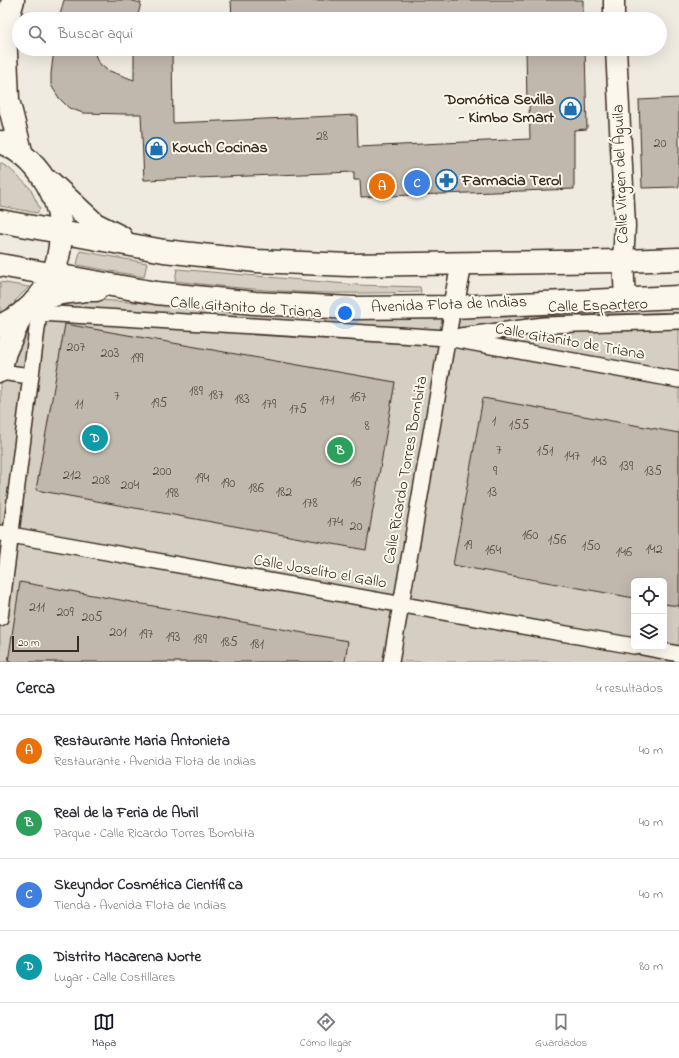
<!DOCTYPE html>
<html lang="es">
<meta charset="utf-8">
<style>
:root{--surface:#fff;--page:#f2f2f3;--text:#2b2b33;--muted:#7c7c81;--line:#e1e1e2;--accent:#111827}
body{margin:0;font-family:"Indie Flower",sans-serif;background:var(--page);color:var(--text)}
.controls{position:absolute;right:12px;bottom:12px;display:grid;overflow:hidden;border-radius:6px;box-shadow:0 4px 16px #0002}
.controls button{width:36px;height:36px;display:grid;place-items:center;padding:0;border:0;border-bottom:1px solid var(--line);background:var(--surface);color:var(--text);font:20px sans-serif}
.scale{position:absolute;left:12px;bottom:10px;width:67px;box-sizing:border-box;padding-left:4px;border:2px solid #3b2a1e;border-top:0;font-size:11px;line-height:14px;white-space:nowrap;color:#3b2a1e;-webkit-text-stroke:3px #fbf7ec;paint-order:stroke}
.you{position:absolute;left:345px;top:313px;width:14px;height:14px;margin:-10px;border:3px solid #fff;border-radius:50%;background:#1a73e8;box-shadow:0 0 0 6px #1a73e833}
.badge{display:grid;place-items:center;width:26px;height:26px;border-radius:50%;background:var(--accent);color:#fff;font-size:13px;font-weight:700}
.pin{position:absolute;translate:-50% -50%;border:2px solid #fff;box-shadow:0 1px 4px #0006}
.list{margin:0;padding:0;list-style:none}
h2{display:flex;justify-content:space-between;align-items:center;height:52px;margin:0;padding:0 16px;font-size:17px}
h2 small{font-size:13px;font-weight:400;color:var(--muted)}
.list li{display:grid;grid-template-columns:26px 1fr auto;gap:12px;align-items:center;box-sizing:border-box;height:72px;padding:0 16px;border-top:1px solid var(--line)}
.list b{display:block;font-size:15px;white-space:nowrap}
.list p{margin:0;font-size:13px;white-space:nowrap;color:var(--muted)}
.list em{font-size:13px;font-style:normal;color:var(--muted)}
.icon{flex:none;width:22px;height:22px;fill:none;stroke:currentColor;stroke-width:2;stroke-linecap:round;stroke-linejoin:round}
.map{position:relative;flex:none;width:679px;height:662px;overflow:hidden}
.search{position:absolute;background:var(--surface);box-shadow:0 4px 16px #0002;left:12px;right:12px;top:12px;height:44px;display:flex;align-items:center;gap:10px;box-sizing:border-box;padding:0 14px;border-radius:22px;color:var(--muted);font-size:15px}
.sheet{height:340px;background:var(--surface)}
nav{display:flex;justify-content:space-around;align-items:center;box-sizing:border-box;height:56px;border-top:1px solid var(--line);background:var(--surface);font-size:11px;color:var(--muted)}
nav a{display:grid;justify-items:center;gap:2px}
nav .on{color:var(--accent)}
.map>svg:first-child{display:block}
</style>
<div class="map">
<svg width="679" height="662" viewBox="0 0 679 662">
<rect width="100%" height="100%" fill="#f0ebe0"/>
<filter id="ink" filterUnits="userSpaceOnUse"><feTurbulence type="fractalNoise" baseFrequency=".025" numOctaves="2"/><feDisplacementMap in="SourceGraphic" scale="8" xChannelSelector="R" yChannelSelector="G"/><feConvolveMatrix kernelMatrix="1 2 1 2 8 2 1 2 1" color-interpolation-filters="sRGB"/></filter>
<g filter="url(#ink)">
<path fill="#d5cec3" stroke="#887c70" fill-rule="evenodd" d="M0,163L9,168L30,188L40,209L37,213L0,206Z
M80,251L147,263L144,277L77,265Z
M177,269L358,285L420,287L421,292C380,293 340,294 299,292C257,290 216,286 175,281Z
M0,282L29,287L14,302L97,300L426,319L679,312V662H0ZM634,581H664V647H634Z"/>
<path fill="#c0b8ad" stroke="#3b2a1e" d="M64,0H129L141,3L137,19H59Z
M231,0H583V19H232Z
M54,49H95V54L97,60L101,65L107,70L134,80V49H172L173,123L357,115L358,147L530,139L529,103H527L526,49H585L587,129L574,130V189L361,197L360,180H354V172L144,180L141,114H126L83,113L69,108L59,98L51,85V74Z
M679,98V187L642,188L639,100Z
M65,324L395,382L366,550L36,490Z
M483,398L679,433V606L664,604V581H634V598L453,565Z
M20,582L348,641L345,662H8Z"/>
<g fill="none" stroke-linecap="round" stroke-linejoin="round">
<defs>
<path id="pedestrian" d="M23,312L447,338L679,380
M460,336L544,325L679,321
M0,372L31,376
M0,533L634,646
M0,618L39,313
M642,647L679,654
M391,662L453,307"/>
<path id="minor" d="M614,0V19
M616,49L625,226L623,261L625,299
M453,307L462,263"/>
<path id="primary" d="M13,0L5,30L8,100L22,155
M0,142C18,149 34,163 44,179C72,222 64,279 24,312C17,317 8,322 0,326
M50,182L95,224L121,237
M0,221L164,251L257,261L349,265L623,261L679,259
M0,265L156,293L255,303L352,308L453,307L679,297
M35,301L61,293L86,290H96
M0,371L5,352L23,312"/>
</defs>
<use href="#pedestrian" stroke="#3b2a1e" stroke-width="18"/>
<use href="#minor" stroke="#3b2a1e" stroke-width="23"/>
<use href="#primary" stroke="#3b2a1e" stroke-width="25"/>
<use href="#pedestrian" stroke="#fbf7ec" stroke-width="15"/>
<use href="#minor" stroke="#fbf7ec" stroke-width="20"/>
<use href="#primary" stroke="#fbf7ec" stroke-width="22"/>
</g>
</g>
<defs>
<symbol id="shop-ring" viewBox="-11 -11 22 22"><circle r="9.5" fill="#fbf7ec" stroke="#1f6fb2" stroke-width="1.5"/><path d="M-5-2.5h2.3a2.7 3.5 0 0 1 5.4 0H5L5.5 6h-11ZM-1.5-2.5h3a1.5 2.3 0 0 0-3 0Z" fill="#1f6fb2"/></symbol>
<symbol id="pharmacy-ring" viewBox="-11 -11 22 22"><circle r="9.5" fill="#fbf7ec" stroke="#1f6fb2" stroke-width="1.5"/><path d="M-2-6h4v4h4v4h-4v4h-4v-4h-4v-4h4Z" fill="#1f6fb2"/></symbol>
</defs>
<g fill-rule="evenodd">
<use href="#shop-ring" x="558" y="96" width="25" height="25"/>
<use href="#shop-ring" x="144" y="136" width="25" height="25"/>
<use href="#pharmacy-ring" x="434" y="168" width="25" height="25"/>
</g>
<g text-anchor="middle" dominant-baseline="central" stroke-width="4" stroke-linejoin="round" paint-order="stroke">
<g font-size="14" fill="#5c4e42">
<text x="322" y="136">28</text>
<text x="660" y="143">20</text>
<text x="76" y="347">207</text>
<text x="110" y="353">203</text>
<text x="137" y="358">199</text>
<text x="196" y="391">189</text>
<text x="216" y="395">187</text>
<text x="117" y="396">7</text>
<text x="358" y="397">167</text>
<text x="242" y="399">183</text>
<text x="327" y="400">171</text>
<text x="159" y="403">195</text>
<text x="79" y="404">11</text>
<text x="269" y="404">179</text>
<text x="298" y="409">175</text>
<text x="494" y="421">1</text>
<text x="519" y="425">155</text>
<text x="367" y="426">8</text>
<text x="499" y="450">7</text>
<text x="545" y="451">151</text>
<text x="572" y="456">147</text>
<text x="599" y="461">143</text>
<text x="626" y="466">139</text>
<text x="162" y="471">200</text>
<text x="495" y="471">9</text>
<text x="653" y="471">135</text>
<text x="72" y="475">212</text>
<text x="202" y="478">194</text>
<text x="101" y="480">208</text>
<text x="356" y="482">16</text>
<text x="228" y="483">190</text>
<text x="130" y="485">204</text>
<text x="256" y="488">186</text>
<text x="284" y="492">182</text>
<text x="492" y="492">13</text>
<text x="172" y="493">198</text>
<text x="310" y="503">178</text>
<text x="335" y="522">174</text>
<text x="356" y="526">20</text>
<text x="530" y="535">160</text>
<text x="557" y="540">156</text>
<text x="468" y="545">19</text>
<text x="591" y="546">150</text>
<text x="654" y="549">142</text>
<text x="493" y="550">164</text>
<text x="624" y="552">146</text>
<text x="37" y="607">211</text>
<text x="65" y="612">209</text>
<text x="92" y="617">205</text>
<text x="118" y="632">201</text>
<text x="146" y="634">197</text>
<text x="173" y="637">193</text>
<text x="200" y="639">189</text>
<text x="229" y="642">185</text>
<text x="257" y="644">181</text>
</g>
<g font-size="16" font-weight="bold" fill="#3b2a1e" stroke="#fbf7ec" text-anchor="start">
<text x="554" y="100" text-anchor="end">Domótica Sevilla<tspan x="554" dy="18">- Kimbo Smart</tspan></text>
<text x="172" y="148">Kouch Cocinas</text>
<text x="462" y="181">Farmacia Terol</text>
</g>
<g font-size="16" fill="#3b2a1e" stroke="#fbf7ec">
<text transform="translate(621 174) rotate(-92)">Calle Virgen del Águila</text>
<text transform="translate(449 305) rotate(-2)">Avenida Flota de Indias</text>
<text transform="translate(598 306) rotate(-2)">Calle Espartero</text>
<text transform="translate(246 308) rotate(4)">Calle Gitanito de Triana</text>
<text transform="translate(570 342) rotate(10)">Calle Gitanito de Triana</text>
<text transform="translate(406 470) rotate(-80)">Calle Ricardo Torres Bombita</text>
<text transform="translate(320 572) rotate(10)">Calle Joselito el Gallo</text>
</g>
</g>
</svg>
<div class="controls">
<button><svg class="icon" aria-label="locate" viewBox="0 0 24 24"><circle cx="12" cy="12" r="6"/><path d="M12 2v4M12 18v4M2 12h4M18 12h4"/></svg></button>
<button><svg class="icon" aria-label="layers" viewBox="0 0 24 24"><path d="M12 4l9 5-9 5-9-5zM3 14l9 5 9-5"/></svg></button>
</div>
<div class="scale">20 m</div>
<div class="you"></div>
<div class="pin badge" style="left:382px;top:186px;background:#e8710a">A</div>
<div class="pin badge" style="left:340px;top:450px;background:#2e9e5b">B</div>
<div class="pin badge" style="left:417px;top:183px;background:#3f7fe0">C</div>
<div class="pin badge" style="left:95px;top:438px;background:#0f9aa8">D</div>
<div class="search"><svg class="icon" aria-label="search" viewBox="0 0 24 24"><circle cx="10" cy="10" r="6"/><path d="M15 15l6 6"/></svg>Buscar aquí</div>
</div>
<section class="sheet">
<h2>Cerca<small>4 resultados</small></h2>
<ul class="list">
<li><span class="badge" style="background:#e8710a">A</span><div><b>Restaurante Maria Antonieta</b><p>Restaurante · Avenida Flota de Indias</p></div><em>40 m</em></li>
<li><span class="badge" style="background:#2e9e5b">B</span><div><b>Real de la Feria de Abril</b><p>Parque · Calle Ricardo Torres Bombita</p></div><em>40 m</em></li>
<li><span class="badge" style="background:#3f7fe0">C</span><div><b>Skeyndor Cosmética Científica</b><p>Tienda · Avenida Flota de Indias</p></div><em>40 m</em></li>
<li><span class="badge" style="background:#0f9aa8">D</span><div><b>Distrito Macarena Norte</b><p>Lugar · Calle Costillares</p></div><em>80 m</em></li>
</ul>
</section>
<nav>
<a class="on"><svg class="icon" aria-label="map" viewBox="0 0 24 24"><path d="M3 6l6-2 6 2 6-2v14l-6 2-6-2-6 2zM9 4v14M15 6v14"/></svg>Mapa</a>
<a><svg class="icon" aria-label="directions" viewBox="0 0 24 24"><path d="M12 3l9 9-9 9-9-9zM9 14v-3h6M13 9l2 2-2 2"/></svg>Cómo llegar</a>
<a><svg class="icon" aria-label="saved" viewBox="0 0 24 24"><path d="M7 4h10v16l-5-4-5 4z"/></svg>Guardados</a>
</nav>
